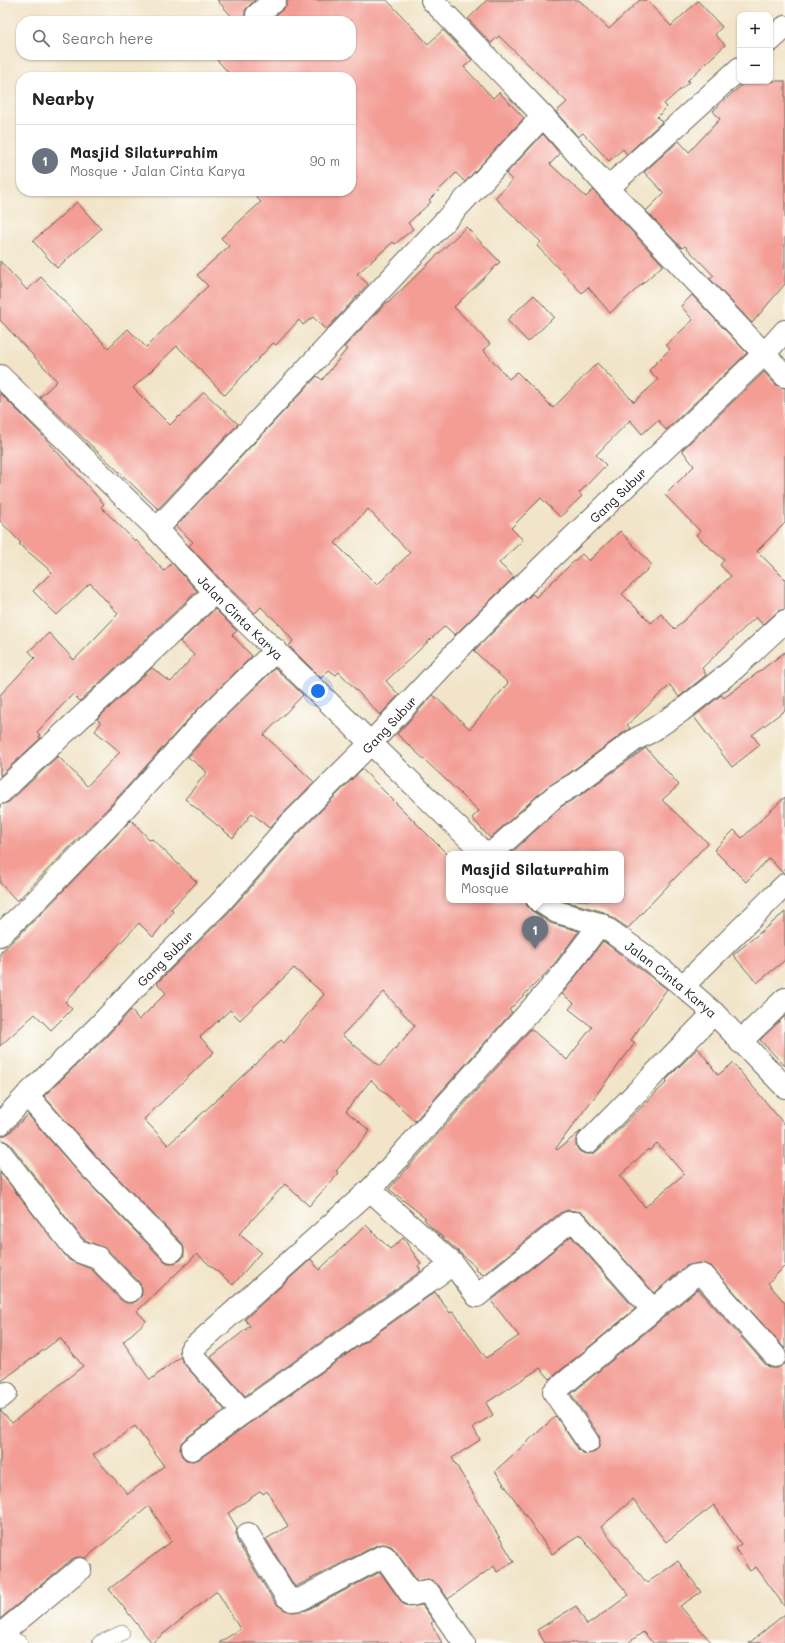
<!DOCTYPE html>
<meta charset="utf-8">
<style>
:root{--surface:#fff;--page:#f2f2f2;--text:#222;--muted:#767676;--line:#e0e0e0;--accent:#b45309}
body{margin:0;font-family:Mali,sans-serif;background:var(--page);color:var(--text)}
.controls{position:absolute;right:12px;top:12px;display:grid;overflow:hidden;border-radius:8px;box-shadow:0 1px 3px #0004}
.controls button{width:36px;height:36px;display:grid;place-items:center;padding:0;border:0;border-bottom:1px solid var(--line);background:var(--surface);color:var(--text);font:20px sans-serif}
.you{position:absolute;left:318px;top:691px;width:14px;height:14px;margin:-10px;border:3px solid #fff;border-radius:50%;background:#1a73e8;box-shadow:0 0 0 6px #1a73e833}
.badge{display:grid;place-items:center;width:26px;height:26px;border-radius:50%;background:var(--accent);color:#fff;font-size:13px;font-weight:700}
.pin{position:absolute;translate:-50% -33px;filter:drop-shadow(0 1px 2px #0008)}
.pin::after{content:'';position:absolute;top:21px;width:14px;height:12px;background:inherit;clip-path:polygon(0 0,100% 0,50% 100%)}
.popup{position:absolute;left:446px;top:851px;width:178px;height:52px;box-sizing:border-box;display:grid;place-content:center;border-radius:8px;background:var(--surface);filter:drop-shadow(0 1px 3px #0005);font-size:13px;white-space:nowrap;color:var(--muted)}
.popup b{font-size:15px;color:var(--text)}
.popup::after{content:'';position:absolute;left:50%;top:100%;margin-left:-8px;border:8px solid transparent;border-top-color:var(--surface)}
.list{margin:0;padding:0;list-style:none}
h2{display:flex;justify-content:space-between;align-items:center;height:52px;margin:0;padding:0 16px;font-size:17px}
h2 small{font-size:13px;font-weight:400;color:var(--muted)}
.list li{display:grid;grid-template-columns:26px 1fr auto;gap:12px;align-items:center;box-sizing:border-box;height:72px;padding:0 16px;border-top:1px solid var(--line)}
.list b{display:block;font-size:15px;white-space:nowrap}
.list p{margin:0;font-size:13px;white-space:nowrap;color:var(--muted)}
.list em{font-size:13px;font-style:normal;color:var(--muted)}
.icon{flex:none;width:22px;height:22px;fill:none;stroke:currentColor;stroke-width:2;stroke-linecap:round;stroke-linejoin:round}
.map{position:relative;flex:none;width:785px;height:1643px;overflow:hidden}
.search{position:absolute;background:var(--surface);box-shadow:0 1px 3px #0004;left:16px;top:16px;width:340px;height:44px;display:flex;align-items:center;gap:10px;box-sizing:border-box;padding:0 14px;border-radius:16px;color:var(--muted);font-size:15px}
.panel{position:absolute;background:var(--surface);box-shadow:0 1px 3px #0004;left:16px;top:72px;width:340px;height:124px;border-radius:16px}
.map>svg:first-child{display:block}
</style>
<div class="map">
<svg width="785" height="1643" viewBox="0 0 785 1643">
<rect width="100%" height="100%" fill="#fdfcf7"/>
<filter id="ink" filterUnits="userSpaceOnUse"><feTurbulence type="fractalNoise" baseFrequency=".025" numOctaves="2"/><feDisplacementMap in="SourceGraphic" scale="8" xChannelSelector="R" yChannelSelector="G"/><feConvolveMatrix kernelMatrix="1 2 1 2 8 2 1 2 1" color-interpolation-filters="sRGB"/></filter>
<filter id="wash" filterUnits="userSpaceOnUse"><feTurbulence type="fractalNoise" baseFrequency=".012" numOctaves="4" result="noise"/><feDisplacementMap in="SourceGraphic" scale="16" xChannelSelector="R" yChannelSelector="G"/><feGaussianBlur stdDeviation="0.9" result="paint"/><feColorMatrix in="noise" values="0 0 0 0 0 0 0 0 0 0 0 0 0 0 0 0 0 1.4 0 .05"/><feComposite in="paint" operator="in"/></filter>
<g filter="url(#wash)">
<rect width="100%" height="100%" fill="#f1e4c8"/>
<g id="blocks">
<path fill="#f39d95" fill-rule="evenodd" d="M217,0H255L245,10V17L246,21H236Z
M287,0H387L428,44L443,30L472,60L464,67L493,98L499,92L524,118L465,182L456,173L429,200L431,202L408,223L413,229L395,244L393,242L357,274L368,284L326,330L313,317L303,325L299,320L276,345L273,343L225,395L177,346L133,388L170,425L179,416L180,417L204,392L238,424L158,509L40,397L57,381L0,320V261L27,290L41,277L108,348L128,329L146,347L208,286L197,275L229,246L221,238L261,202L250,191H351V77H232L213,55H351V21H269L283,9L287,5Z
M487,0H579L609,29L640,0H646L671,26L698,1L722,27L715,34L725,45L687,81H690L664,104L667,107L657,117L662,122L627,154L623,149L609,161L583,133L578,137L556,112L567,102L499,36L491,43L468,19Z
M746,81H785V284L752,323L710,279L714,276L685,246L682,248L646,211L664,193L644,172L679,141L689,152L720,119L713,111Z
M543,134L560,154L550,164L586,197L593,190L663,265L610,313L588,287L582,293L537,246L541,242L495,198L512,180L506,174Z
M77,202L101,229L57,268L33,241Z
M466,227L500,262L454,307L490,344L483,350L509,379L517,372L553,408L597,363L634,402L658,380L649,370L670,349L666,345L693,320L681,306L692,295L747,353L666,430L658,420L642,434L630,420L596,455L606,465L579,493L582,496L560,517L541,498L511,528L523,540L499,563L514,577L455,635L445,626L386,681L399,695L380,715L339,672L336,675L329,670L321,678L289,646L293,641L282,627L261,607L255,613L224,583L189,546L193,542L176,526L317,376L322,380L347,349L344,347L387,302L388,303ZM368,509L410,553L377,585L335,543Z
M534,295L554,317L528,342L507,320Z
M764,372L776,385L785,388V523L757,551L785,579V609L777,612L763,625L756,617L702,668L706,675L679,697L670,685L627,725L630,728L568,774L547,787L490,838L472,818L479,811L397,734L433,695L470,729L508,683L474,651L532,594L536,597L582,554L589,561L620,531L652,565L622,594L651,623L661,614L675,629L731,576L720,565L724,560L696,535L700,531L665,495L694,466L682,450Z
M0,393L43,436L104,504L101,507L135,541L136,540L164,571L172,563L197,591L80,701L73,694L37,732L40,735L39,737L41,738L0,776V695L35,658L29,651L49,633L74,660L118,614L90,583L57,615L33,591L52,572L19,544L21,543L0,521Z
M215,609L237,631L232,635L252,656L195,712L108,808L17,901L0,883V805L9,802L58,756L87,786L120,752L95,731L101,723L97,719L152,668L171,682L194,655L180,642Z
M785,652V710L752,735L760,745L732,767L694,717L721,695L724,698Z
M275,668L303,695L264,735L314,782L269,828L252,813L233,838L185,799L207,772L188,757L213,729Z
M646,748L679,785L662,800L708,843L628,928L604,912L561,900H621V854H510L562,806L582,794Z
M362,769L449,856V900H526L527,906L531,910L550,923L579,931L551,968L509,1010L512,1012L415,1121L371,1080L346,1111L370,1131L336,1171L339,1173L309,1206L285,1184L239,1234L261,1252L233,1285L197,1254L137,1311L146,1321L123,1342L150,1380L180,1357L184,1364L225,1410L185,1439L181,1443L180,1450L182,1456L186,1460L193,1461L199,1459L435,1292L450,1313L453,1311L486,1358L519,1336L491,1301L571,1236L635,1309L550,1379L540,1368L486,1403L493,1415L473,1427L480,1440L452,1458L514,1562L497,1572L494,1566L448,1599L439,1586L433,1581L428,1579L417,1581L395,1550L391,1546L383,1544L377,1545L295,1587L266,1539L288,1526L267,1491L263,1494L261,1491L228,1513L237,1528L236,1534L237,1541L275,1603L285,1610L293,1612L307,1610L380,1572L403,1604L409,1607L422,1605L434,1621L431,1623L442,1643H219L240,1629L217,1591L152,1643L109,1589L172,1541L149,1506L86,1558L78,1557L72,1559L0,1619V1410L12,1423L83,1366L60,1338L0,1382V1172L69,1260L91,1269L121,1300L126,1303H133L138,1300L142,1295V1288L139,1282L107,1249L85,1240L81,1237L10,1144L5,1141L0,1140V1137L9,1133L28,1115L79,1173L163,1260L168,1263H175L181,1260L184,1255V1248L181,1242L97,1157L44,1096L105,1038L131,1010L139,1020L166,993L157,983L228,913L296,836ZM294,968L324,994L284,1043L281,1040L168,1145L144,1119L214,1052L200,1037L230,1010L240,1020ZM384,992L415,1026L380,1066L342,1035ZM135,1426L164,1466L128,1494L93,1455Z
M785,797V873H783L769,858L746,882L714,850L734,830L742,838Z
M131,820L150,840L152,839L197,882L171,909L173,912L153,937L139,923L65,1002L72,1009L51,1030L35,1014L0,1046V953L42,913Z
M785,912V960L757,983L733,955Z
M603,941L667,989L631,1040L635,1043L556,1148L557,1150L581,1131L576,1139V1146L579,1151L585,1154H592L597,1151L667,1082L666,1080L698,1048L718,1075L733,1063L785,1125V1266L768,1283L785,1303V1349L711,1266L699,1263L686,1266L654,1293L585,1215L581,1212L568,1210L560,1213L483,1275L475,1269L476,1267L432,1228L424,1219L426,1218L389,1189L531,1029L567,1060L592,1027L569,1009L574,1003L562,994ZM657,1143L684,1174L645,1207L620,1176L648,1149L649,1151Z
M785,1016V1066L760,1040Z
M366,1225L390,1249L403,1238L421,1264L418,1266L421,1271L245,1396L211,1357L250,1326L245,1319L311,1259L319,1270Z
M698,1289L766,1365L771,1368H777L785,1363V1607L756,1567L750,1571L735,1548L741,1544L714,1505L666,1542L633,1499L601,1527L647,1583L678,1561L701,1592L680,1606L712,1643H653L643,1632L628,1643H545L537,1630L576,1606L587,1625L629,1595L581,1537L580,1538L579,1536L552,1554L495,1471L556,1416L578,1449L583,1453L589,1454L595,1452L599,1447L600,1441L599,1435L571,1394Z
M785,1614V1643H749Z"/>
</g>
</g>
<g filter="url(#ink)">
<use href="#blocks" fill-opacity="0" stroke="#676258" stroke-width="1"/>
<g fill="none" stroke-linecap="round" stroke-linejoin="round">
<defs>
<path id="service" d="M1,1634L20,1643
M100,1643L122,1633"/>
<g id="minor">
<path d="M432,0L543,116L608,188L785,376"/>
<path d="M257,15L275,0"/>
<path d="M770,41L785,27"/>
<path d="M608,188L740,68"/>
<path d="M157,529L543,116"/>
<path d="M0,793L215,592"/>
<path d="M491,854L555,796L575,784L636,739L648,733L681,711L734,669L785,621"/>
<path d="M0,935L33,904L117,817L204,720L276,650"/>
<path d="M683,986L785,885"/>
<path d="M740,1042L785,999"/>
<path d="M27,1095L88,1165L172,1251"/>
<path id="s1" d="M0,1124L27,1095L96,1029L142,980L219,904L287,827L370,744L467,640L551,558L765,353L785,331"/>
<path d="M588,1142L714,1013"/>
<path d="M0,1152L72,1245L78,1251L98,1258L130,1291"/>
<path d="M370,1190L453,1264L477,1296L568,1223H576L653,1310"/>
<path d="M0,1398L6,1393"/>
<path d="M243,1412L193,1356L191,1350L370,1190L561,976L600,924"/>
<path d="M588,1442L554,1392L694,1276L701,1275L705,1277L775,1356"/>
<path d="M192,1449L453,1264"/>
<path d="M248,1534L286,1596L292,1600L301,1599L383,1556L385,1557L410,1593L412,1595L426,1591L429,1593L464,1643"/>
<path d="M0,1635L80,1569"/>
</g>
<g id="tertiary">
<path id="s2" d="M0,376L157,529L215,592L485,854"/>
<path id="s3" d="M538,900L557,912L600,924L641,953L683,986L714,1013L785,1087"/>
</g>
</defs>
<use href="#service" stroke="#676258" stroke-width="16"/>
<use href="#minor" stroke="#676258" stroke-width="24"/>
<use href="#tertiary" stroke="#676258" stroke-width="24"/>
<use href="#service" stroke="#fff" stroke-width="15"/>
<use href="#minor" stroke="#fff" stroke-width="22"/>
<use href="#tertiary" stroke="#fff" stroke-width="22"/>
</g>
</g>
<g text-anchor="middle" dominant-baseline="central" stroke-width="4" stroke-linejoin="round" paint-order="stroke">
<g font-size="13" fill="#1c1c1c" stroke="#fdfcf7">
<text stroke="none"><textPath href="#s1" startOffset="882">Gang Subur</textPath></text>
<text stroke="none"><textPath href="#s2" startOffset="341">Jalan Cinta Karya</textPath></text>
<text stroke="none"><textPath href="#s1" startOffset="558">Gang Subur</textPath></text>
<text stroke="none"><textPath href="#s1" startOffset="234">Gang Subur</textPath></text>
<text stroke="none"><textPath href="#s3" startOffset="157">Jalan Cinta Karya</textPath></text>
</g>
</g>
</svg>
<div class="controls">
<button>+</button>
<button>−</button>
</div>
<div class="you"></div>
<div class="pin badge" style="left:535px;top:949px;background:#6b7280">1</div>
<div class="popup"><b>Masjid Silaturrahim</b>Mosque</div>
<div class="search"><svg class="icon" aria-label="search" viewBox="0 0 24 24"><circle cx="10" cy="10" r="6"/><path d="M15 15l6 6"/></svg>Search here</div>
<section class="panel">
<h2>Nearby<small></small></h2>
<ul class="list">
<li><span class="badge" style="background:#6b7280">1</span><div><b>Masjid Silaturrahim</b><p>Mosque · Jalan Cinta Karya</p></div><em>90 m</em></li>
</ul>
</section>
</div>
